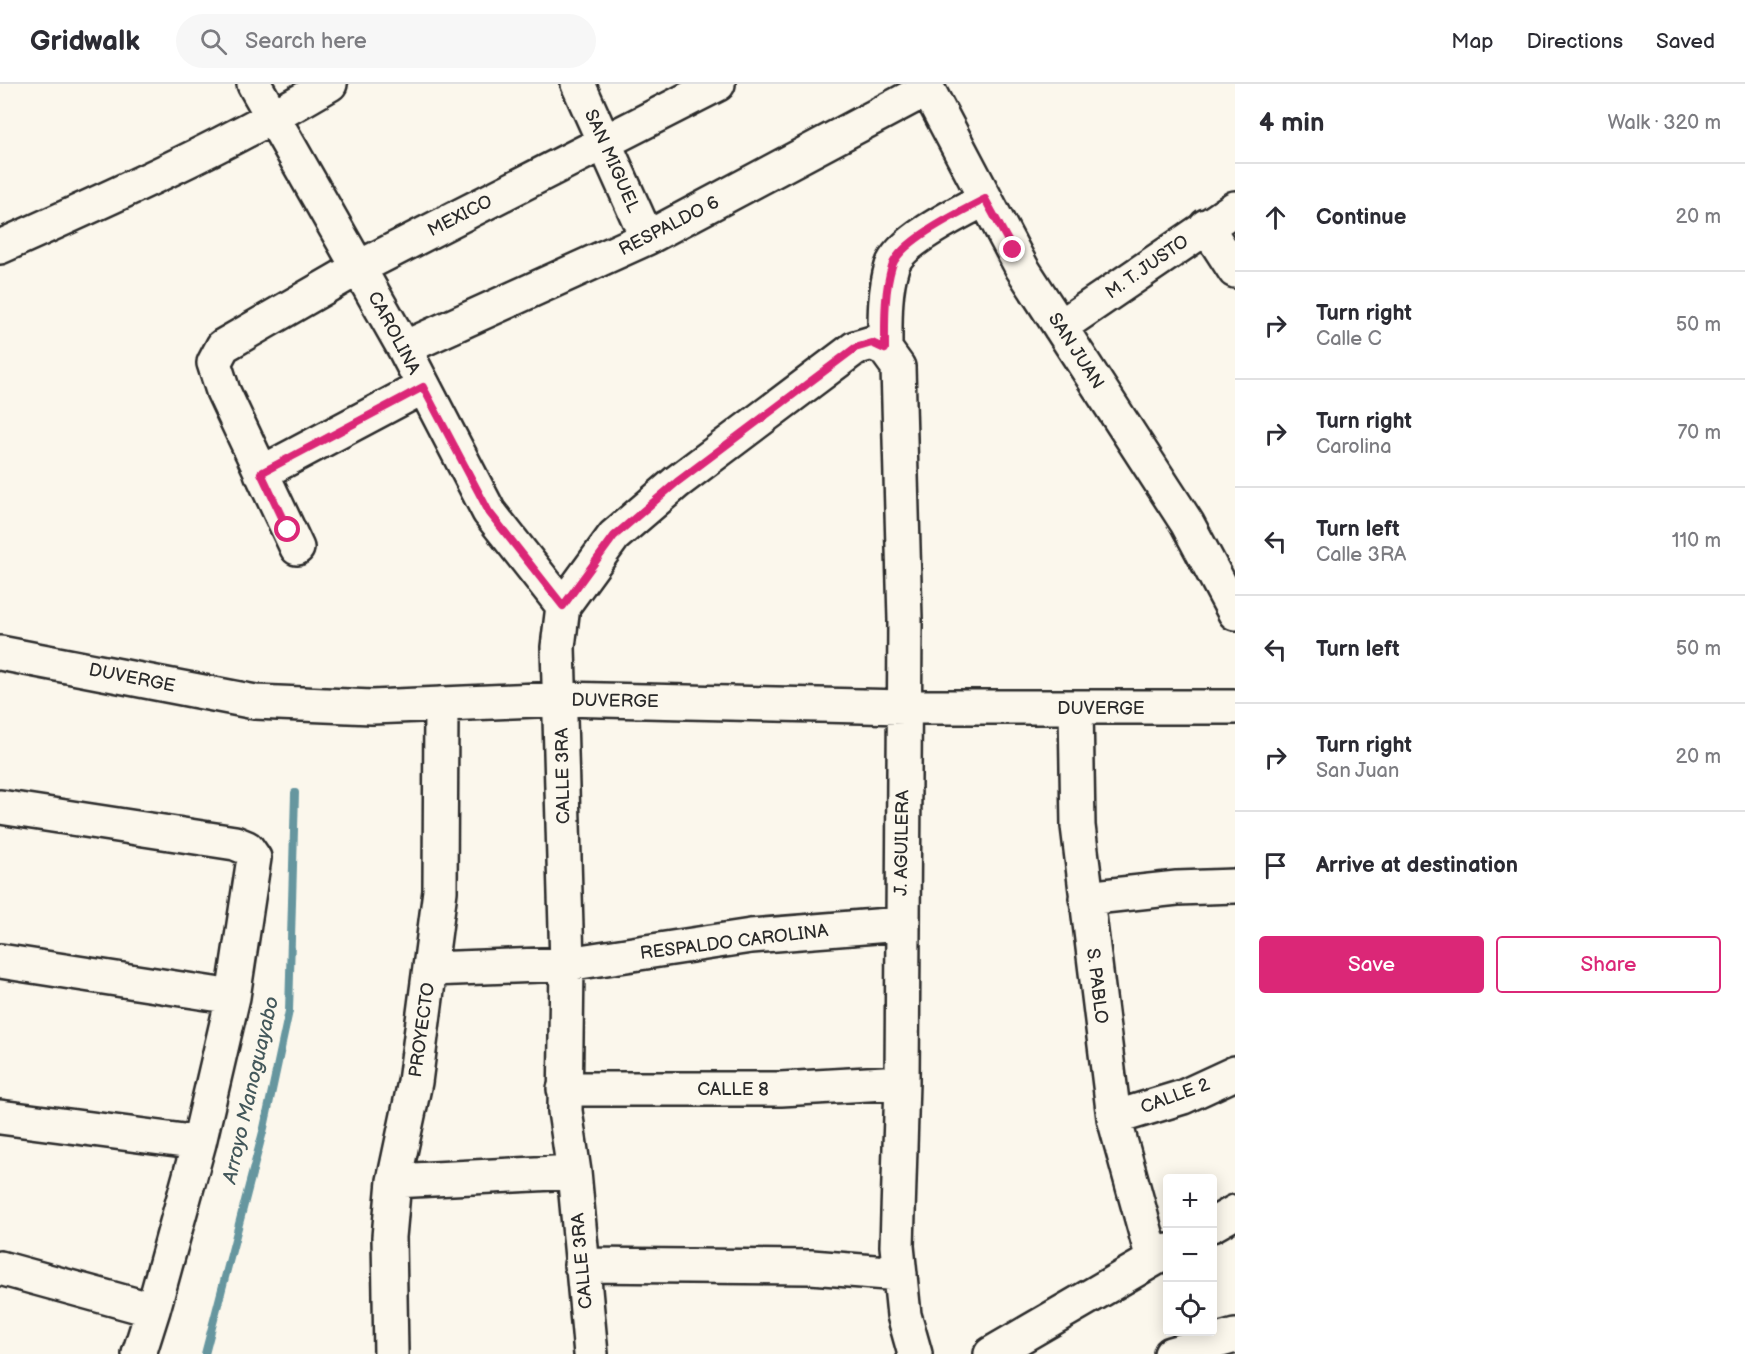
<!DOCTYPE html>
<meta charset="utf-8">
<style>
:root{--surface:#fff;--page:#f7f7f7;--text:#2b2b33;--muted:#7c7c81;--line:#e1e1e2;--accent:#db2777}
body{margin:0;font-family:"Balsamiq Sans",sans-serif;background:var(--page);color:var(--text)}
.controls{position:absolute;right:18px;bottom:18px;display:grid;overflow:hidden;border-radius:6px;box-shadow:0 3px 15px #0003}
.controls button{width:54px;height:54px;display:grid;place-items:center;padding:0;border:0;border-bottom:2px solid var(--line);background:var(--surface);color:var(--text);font:30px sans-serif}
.stop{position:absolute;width:18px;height:18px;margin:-14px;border:4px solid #db2777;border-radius:50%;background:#fff}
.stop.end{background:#db2777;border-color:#fff;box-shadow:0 2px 6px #0008}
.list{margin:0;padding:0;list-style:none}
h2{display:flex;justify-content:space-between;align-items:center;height:78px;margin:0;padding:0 24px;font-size:26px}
h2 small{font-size:20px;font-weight:400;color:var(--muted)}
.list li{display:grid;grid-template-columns:39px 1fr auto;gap:18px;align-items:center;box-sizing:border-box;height:108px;padding:0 24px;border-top:2px solid var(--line)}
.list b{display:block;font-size:22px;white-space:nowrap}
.list p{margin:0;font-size:20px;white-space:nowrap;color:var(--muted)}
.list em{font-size:20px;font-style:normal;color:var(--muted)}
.actions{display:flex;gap:12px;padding:18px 24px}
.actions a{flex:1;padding:14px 0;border:2px solid var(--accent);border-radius:6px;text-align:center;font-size:21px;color:var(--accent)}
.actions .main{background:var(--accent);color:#fff}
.icon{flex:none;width:33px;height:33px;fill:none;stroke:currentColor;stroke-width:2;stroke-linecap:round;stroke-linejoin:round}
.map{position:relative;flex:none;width:1235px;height:1270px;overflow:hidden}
header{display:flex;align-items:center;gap:36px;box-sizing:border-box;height:84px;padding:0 30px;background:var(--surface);border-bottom:2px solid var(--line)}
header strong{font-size:28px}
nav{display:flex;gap:33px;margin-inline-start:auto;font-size:21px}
.search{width:420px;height:54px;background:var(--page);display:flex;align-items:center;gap:15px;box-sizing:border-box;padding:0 21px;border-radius:33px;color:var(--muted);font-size:22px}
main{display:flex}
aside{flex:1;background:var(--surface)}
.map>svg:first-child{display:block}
</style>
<header>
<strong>Gridwalk</strong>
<div class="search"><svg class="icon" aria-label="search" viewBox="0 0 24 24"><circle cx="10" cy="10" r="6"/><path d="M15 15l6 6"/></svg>Search here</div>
<nav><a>Map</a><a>Directions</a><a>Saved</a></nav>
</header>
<main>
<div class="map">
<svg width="1235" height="1270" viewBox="0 0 1235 1270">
<rect width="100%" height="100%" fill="#fbf7ec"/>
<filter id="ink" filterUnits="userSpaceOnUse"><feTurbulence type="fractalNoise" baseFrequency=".0167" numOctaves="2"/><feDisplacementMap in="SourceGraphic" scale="12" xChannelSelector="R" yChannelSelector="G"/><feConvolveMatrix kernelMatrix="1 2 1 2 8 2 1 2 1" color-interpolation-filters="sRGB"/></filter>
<g filter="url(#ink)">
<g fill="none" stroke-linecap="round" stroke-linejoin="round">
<path stroke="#66969f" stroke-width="8" d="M205,1270L264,1044L289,927L295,709"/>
<defs>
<path id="minor" d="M254,0L404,264L489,428L563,522
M578,0L647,154
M925,0L1022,184L1187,439L1235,529
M1206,142L1235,187
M0,163C112,113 224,63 330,0
M1060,243L1235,124
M404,264L647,154L927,5
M885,265C885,238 884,208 892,182C900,157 962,127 985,115
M261,389L423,303
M297,464L223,307L214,279L223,262L358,184L718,0
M0,569L255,618L372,623L561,615L904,623H1235
M1076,624L1078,742L1114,1034L1153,1175
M0,723L235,759L247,764L254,774L233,913L199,1059L153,1226
M1086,814L1177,804L1235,802
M0,877L233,913
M430,885L567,880L751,852L901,840
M564,1005H781L902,998
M0,1033L199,1059
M1114,1034L1183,1013L1235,989
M394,1097L574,1088
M1212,1141L1235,1128
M581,1181L811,1183L900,1190
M0,1184L153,1226L139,1270
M391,1270L389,1153L394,1097L415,998L440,807L441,620
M591,1270L574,1088L565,1027L567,880L558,563L563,522L614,452L677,398L855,264L872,259L885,265L898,283L905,536L902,998L897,1162L904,1231L915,1270
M991,1270L1168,1167
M1171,1270L1235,1252"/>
</defs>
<use href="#minor" stroke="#2b2b2b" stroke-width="38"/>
<use href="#minor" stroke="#fbf7ec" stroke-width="33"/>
</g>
</g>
<g fill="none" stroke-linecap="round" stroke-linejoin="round" filter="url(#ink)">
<path stroke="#db2777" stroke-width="8" d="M288,446L261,389L423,303L489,428L563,522L614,452L677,398L855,264L872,259L885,265C885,238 884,208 892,182C900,157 962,127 985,115L1013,166"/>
</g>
<g text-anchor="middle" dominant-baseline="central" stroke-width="5" stroke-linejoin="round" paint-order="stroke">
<g font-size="18" fill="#2b2b2b" stroke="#fbf7ec">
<text transform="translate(612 77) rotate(66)">SAN MIGUEL</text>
<text transform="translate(460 132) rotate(-27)">MEXICO</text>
<text transform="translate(669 142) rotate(-27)">RESPALDO 6</text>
<text transform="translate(1147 183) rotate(-35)">M. T. JUSTO</text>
<text transform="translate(394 249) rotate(62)">CAROLINA</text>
<text transform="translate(1076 267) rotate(57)">SAN JUAN</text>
<text transform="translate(132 594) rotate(11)">DUVERGE</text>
<text transform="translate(615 617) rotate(1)">DUVERGE</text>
<text x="1101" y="624">DUVERGE</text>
<text transform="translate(563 692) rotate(-91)">CALLE 3RA</text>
<text transform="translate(902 759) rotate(-89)">J. AGUILERA</text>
<text transform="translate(734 858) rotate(-7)">RESPALDO CAROLINA</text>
<text transform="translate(1097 902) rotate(83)">S. PABLO</text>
<text transform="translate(422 946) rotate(-82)">PROYECTO</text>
<text x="733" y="1005">CALLE 8</text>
<text transform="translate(1175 1012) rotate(-20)">CALLE 2</text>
<text transform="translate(582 1177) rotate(-95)">CALLE 3RA</text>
</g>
<g font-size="20" font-style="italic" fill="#44585b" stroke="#fbf7ec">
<text transform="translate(251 1006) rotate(-77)">Arroyo Manoguayabo</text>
</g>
</g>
</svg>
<div class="controls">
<button>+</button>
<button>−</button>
<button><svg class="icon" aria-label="locate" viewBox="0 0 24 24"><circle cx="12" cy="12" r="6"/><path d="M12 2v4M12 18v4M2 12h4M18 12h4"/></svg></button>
</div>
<div class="stop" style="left:288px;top:446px"></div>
<div class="stop end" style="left:1013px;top:166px"></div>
</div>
<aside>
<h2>4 min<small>Walk · 320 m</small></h2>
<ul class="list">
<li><svg class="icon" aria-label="ahead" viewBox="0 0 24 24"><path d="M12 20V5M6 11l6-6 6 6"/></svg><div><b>Continue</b></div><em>20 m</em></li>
<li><svg class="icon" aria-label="right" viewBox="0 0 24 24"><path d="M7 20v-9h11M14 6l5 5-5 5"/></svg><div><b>Turn right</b><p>Calle C</p></div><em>50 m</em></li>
<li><svg class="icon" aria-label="right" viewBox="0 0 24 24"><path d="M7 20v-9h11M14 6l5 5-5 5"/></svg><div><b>Turn right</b><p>Carolina</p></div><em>70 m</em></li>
<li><svg class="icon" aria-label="left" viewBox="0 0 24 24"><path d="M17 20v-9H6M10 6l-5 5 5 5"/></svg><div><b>Turn left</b><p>Calle 3RA</p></div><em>110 m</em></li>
<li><svg class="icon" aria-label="left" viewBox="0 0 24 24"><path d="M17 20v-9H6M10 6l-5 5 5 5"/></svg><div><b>Turn left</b></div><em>50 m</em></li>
<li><svg class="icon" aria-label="right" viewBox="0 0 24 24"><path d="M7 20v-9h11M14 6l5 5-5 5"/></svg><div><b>Turn right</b><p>San Juan</p></div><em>20 m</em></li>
<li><svg class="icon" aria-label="arrive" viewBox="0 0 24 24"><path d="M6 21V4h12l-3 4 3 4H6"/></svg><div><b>Arrive at destination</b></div></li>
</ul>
<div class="actions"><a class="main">Save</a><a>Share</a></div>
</aside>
</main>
